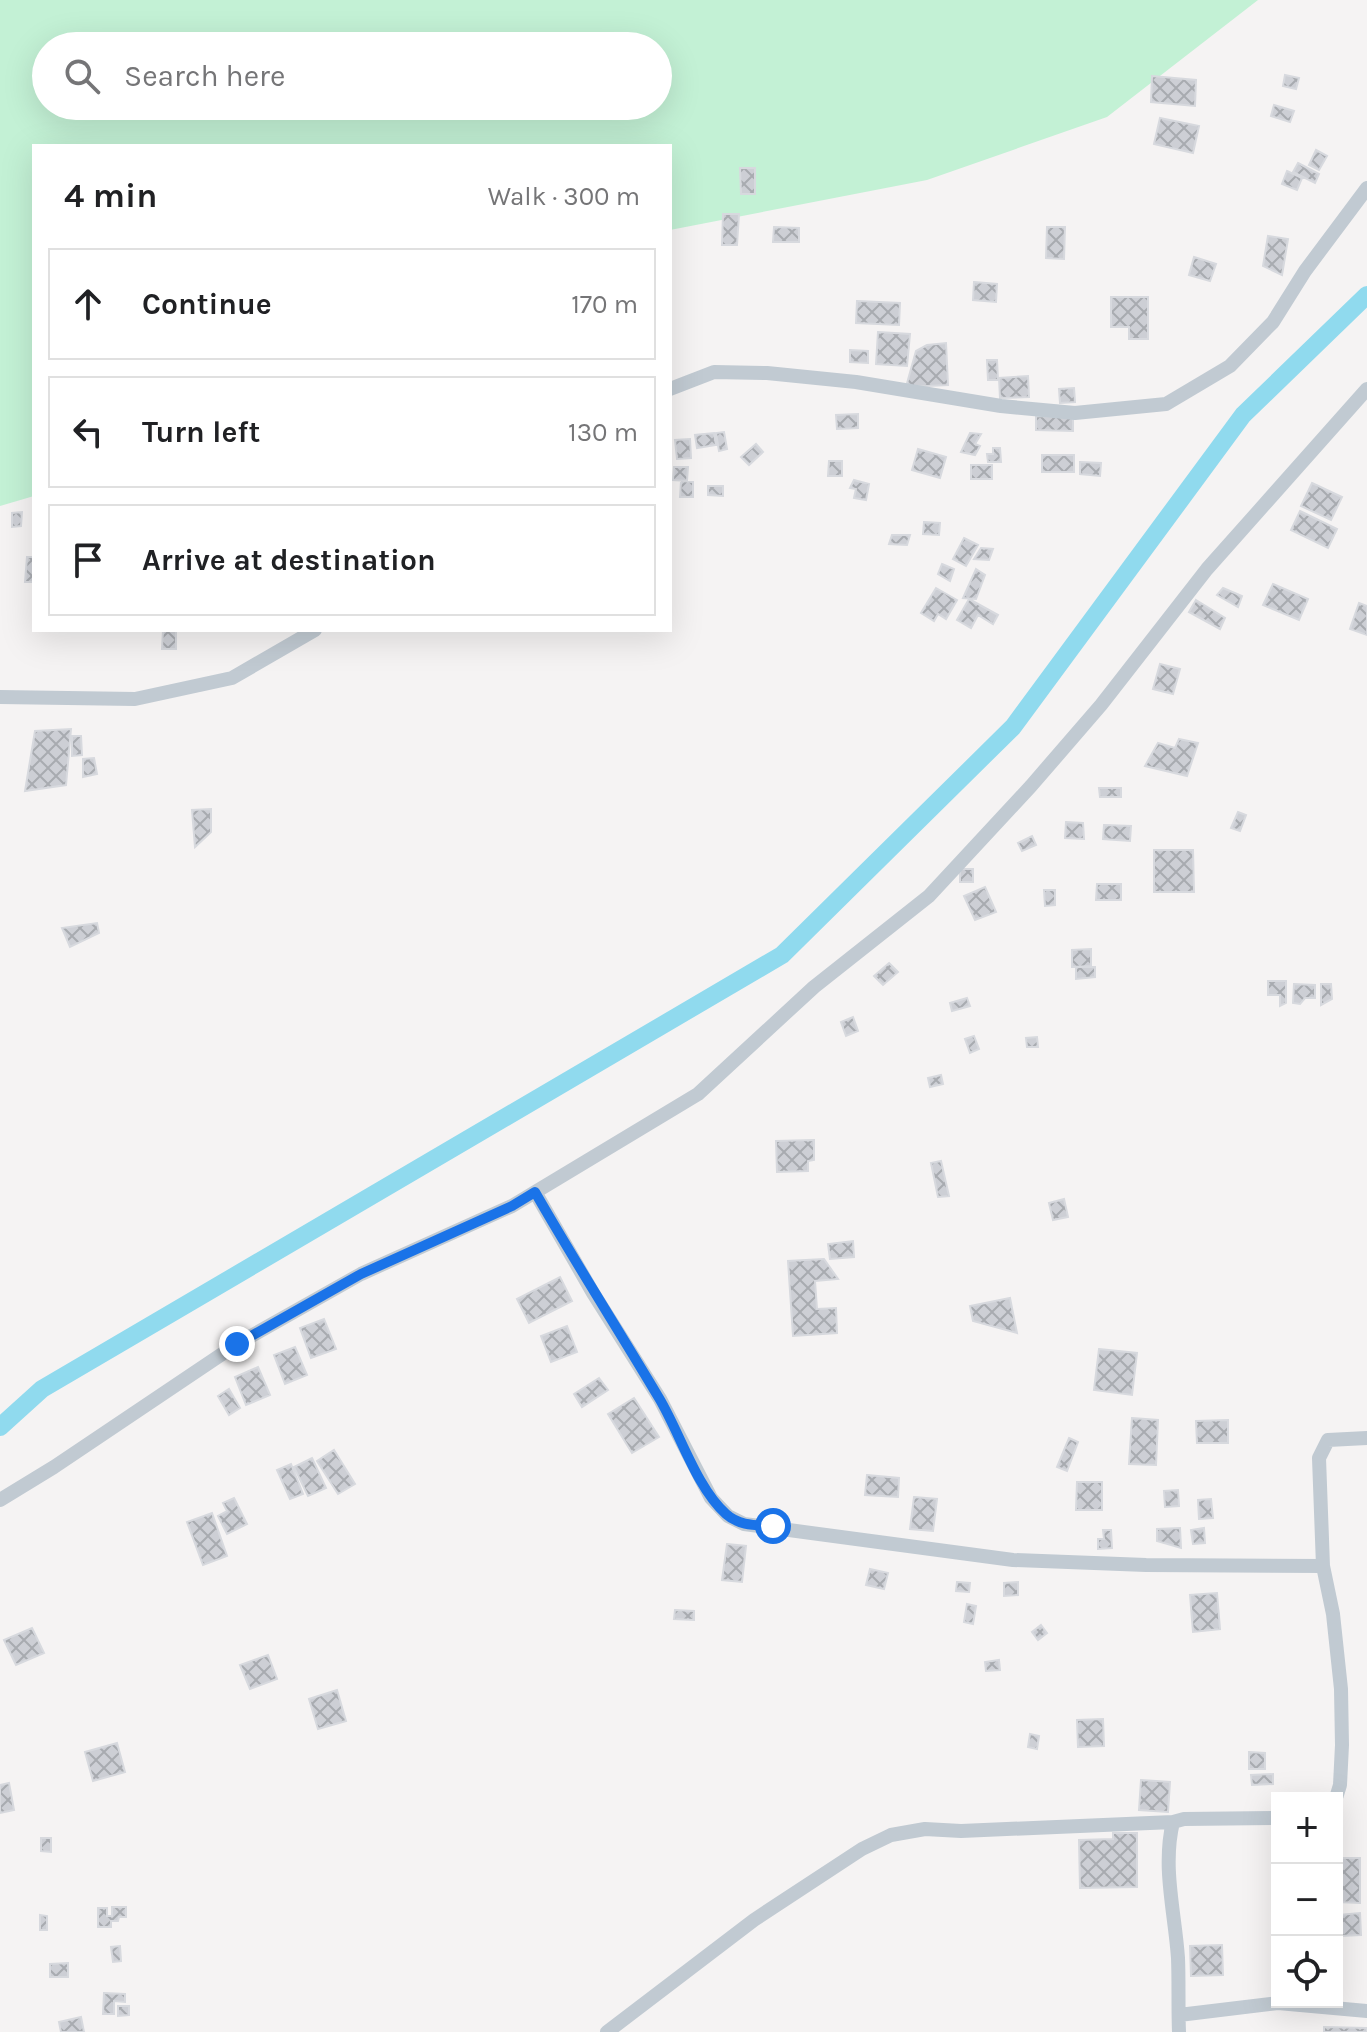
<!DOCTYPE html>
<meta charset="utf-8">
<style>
:root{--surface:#fff;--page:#f2f2f2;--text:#202124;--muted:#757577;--line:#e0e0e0}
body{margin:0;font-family:Karla,sans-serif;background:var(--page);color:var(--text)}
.controls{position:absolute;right:24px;bottom:24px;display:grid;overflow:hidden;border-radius:0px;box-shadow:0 8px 32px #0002}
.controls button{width:72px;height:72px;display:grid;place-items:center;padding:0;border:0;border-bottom:2px solid var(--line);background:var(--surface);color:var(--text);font:40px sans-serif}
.stop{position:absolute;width:24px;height:24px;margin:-18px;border:6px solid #1a73e8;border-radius:50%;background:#fff}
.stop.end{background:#1a73e8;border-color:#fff;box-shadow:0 2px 8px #0008}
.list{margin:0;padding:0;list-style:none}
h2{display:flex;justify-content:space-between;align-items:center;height:104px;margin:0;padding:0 32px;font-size:34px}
h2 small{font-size:26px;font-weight:400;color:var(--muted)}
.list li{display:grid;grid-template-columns:52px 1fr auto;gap:24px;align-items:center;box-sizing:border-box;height:112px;margin:0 16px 16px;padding:0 16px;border:2px solid var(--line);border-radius:0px}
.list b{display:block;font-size:30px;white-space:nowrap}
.list em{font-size:26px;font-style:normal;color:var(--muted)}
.icon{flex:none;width:44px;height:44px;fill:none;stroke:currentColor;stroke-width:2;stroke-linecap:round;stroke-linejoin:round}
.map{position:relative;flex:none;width:1367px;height:2032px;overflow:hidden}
.search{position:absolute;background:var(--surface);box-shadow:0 8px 32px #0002;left:32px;top:32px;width:640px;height:88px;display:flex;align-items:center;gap:20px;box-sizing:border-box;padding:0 28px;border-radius:44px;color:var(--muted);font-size:30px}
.panel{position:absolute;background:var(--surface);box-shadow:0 8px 32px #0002;left:32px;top:144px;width:640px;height:488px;border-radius:0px}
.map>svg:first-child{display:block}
</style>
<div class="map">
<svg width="1367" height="2032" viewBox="0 0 1367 2032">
<defs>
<pattern id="building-cross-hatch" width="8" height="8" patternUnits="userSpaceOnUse" patternTransform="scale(2)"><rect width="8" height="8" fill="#cdcfd5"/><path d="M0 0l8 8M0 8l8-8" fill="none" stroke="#a8abb0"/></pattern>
</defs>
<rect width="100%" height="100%" fill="#f5f3f3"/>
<path fill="#c3f1d5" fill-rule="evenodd" d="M0,0H1258L1107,117L927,180L670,230V146H34V496L0,506ZM46,46H658V106H46Z"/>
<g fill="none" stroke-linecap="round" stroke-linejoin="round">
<path stroke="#90daee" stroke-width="18" d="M0,1427L42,1389L782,955L1013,727L1243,415L1367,295"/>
</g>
<path fill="url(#building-cross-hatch)" stroke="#d7d9de" stroke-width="2" d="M1285,75L1299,78L1296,89L1283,86Z
M1152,76L1196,80L1195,106L1151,102Z
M1274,105L1294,111L1290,122L1271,116Z
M1160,118L1199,126L1193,153L1154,144Z
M1316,150L1327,156L1319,170L1309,165Z
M1298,163L1319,174L1315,183L1293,172Z
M740,168H755V194H741Z
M1287,171L1302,178L1297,190L1282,184Z
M723,214H739L737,245H722Z
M774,227L799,228V242H773Z
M1047,227H1065L1064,259L1046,258Z
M1268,236L1288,239L1282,275L1263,266Z
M1194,257L1216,264L1210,281L1189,275Z
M974,282L997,284L996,302L973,300Z
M1111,297H1148V339H1129V327H1111Z
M857,301L900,303L899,325L856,323Z
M878,332L910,334L907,366L876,364Z
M946,343L948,385L906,387L916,351L927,345Z
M850,350L868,351V363L850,362Z
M987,360H997L998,380H988Z
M1028,376L1029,397L1000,398L999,378Z
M1074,388L1075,402L1060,403L1059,389Z
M858,414V428L837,429L836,415Z
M1036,416L1073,417V431L1036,430Z
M724,432L727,449L719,451L716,433Z
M714,433L716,445L697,448L695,435Z
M970,433L981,434L975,444L980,446L975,455L961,452Z
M690,439L691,458L677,459L675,440Z
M756,444L763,452L749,465L741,457Z
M993,448H1000L1001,462H988L987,454H993Z
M918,449L946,457L940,478L912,470Z
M1042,455H1074V472H1042Z
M829,461H842V476H828Z
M1080,462L1101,463L1100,476L1080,474Z
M971,465H992V479H971Z
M674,467H688L687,481L673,480Z
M854,480L869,484L866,500L854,498L856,489L850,488Z
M681,481L693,482V497H680Z
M1312,483L1342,497L1331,520L1301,506Z
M708,486H723V496L708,495Z
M1300,511L1337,529L1328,548L1291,530Z
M22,512L21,526L12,527V513Z
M924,522L940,523L939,535L923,534Z
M892,535H910L907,545L889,544Z
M964,538L978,545L966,566L953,559Z
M981,548L993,549L989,560L974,559Z
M27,557H34V582H25Z
M942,564L954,569L950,581L938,574Z
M976,569L985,575L976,599L963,598Z
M1273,584L1308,599L1299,620L1263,605Z
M936,588L957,600L946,619L938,614L934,621L921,613Z
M1223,588L1242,596L1238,607L1217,595Z
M969,599L998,615L993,624L978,615L971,628L957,620Z
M1196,600L1225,618L1220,629L1189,612Z
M1359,603L1367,606V635L1350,629Z
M163,630H176V649H162Z
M1160,664L1180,669L1173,694L1153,689Z
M71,729L66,785L25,791L35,731Z
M72,736H81L82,755L72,756Z
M1179,739L1198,743L1187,776L1145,766L1158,743L1175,748Z
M94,758L97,774L83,777V759Z
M1099,788H1121V797H1100Z
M211,809V832L195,847L192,810Z
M1238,812L1246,815L1240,831L1231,828Z
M1066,822L1083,823L1084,839L1065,838Z
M1104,825L1131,826L1130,841L1103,839Z
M1032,836L1036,845L1022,851L1018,843Z
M1154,850H1193L1194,892H1154Z
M960,869H973V882H960Z
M1097,884H1121V900H1096Z
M985,887L996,912L975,920L964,896Z
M1044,890H1055V905L1045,906Z
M97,923L99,933L70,947L62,928Z
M1091,949V966L1072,967V950Z
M889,963L898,972L883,985L874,976Z
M1076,967H1095V977L1076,979Z
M1268,981H1286V1003L1280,1006V995H1268Z
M1294,984L1315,985V998H1305L1300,1004L1293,1003Z
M1321,984H1331L1332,999L1321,1005Z
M967,998L970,1006L952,1011L950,1003Z
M853,1017L858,1031L846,1036L841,1022Z
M974,1036L979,1049L970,1053L965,1039Z
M1037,1037L1038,1047H1027L1026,1038Z
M941,1075L943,1084L930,1087L928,1078Z
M814,1140V1160L808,1161V1171L777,1172L776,1141Z
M941,1161L949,1196L938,1197L931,1163Z
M1064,1199L1068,1217L1053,1220L1049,1203Z
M853,1241L854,1257L830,1259L828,1244Z
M824,1259L838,1279L815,1281L817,1309L836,1308L837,1333L793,1336L788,1261Z
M560,1277L572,1301L529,1323L517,1299Z
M1010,1298L1017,1333L973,1321L970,1306Z
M324,1319L336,1349L311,1358L300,1328Z
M567,1326L577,1352L551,1362L541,1336Z
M295,1347L307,1375L285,1384L274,1355Z
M1099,1349L1137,1353L1132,1395L1094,1390Z
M258,1367L270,1395L246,1405L235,1377Z
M599,1378L608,1390L582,1407L574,1394Z
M229,1389L240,1408L229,1415L218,1396Z
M634,1398L659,1437L632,1453L608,1414Z
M1132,1418L1158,1420L1156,1465L1129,1464Z
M1228,1420V1443H1197L1196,1421Z
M1069,1438L1078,1442L1067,1471L1057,1467Z
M334,1450L355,1484L338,1494L317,1461Z
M312,1458L326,1488L308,1496L294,1467Z
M291,1464L303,1494L290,1499L277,1470Z
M867,1475L899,1478L898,1497L865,1495Z
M1077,1482H1102V1510H1076Z
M1178,1490L1179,1506L1165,1507L1164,1491Z
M914,1497L937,1499L933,1531L910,1529Z
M234,1498L247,1524L227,1534L218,1516L227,1511L223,1503Z
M1211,1499L1213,1518L1199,1519L1198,1500Z
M212,1513L227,1556L203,1565L187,1522Z
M1180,1528L1181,1548L1157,1541V1529Z
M1204,1528L1205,1543L1193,1544L1191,1530Z
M1103,1530H1111L1112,1548L1098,1549V1539H1104Z
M727,1544L746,1546L742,1582L722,1580Z
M870,1569L888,1573L884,1589L866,1585Z
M957,1582L970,1583L969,1592L956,1591Z
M1018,1582V1595L1004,1596V1583Z
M1217,1593L1220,1629L1193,1632L1190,1595Z
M967,1604L976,1606L973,1624L964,1622Z
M675,1610L694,1611V1620L674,1619Z
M1041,1625L1047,1633L1038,1640L1032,1632Z
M32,1628L44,1653L16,1665L4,1640Z
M268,1655L277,1679L250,1689L240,1665Z
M999,1660L1000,1670L986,1671L985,1662Z
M337,1690L346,1721L318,1729L309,1699Z
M1103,1719L1104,1746L1078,1747L1077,1720Z
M1030,1734L1039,1736L1037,1749L1028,1747Z
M117,1743L125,1772L93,1781L85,1752Z
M1249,1752L1265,1753V1769H1249Z
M1273,1774V1784L1252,1785L1251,1775Z
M1141,1780L1170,1782L1168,1812L1139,1810Z
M9,1783L14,1810L0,1813V1785Z
M1113,1833H1137V1887L1080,1888L1079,1840L1113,1839Z
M41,1838H51V1852L41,1851Z
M1340,1858H1360V1903L1337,1902Z
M112,1907H126V1917H119L118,1921H111V1927H98V1908H107V1916H112Z
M1360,1913L1361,1935L1340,1936L1339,1915Z
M40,1915L47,1916V1930H40Z
M1222,1945L1223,1975L1191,1976L1190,1946Z
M120,1946L121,1961L113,1962L111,1947Z
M68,1963V1977H50V1964Z
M104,1993L125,1994V2002L114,2001V2014H103Z
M118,2006H129V2015L118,2016Z
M81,2017L84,2032H61L59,2022Z
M1324,2027L1367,2028V2032H1324Z"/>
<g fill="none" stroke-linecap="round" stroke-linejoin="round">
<path stroke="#c1cad2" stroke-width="14" d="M670,389L714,372L767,373L856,382L1001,406L1075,413L1166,404L1230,366L1273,322L1305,271L1367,188
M0,697L135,699L232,678L315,630
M535,1192L593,1293L660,1399L711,1498L728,1516L744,1524L1013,1560L1146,1565L1323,1566
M0,1500L54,1467L237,1344L361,1274L512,1206L698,1094L814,987L929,896L1031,786L1101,705L1207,569L1367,389
M1336,1798L1340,1785L1342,1745L1341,1689L1333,1614L1323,1566L1319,1458L1328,1440L1367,1438
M1179,2015L1278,2003L1367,2011
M607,2032L754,1920L862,1849L891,1835L925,1829L961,1831L1173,1822
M1179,2032C1178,2007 1179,1982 1178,1958C1175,1913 1162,1867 1173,1822L1184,1819L1277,1818"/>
</g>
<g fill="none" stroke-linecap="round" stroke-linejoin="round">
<path stroke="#1a73e8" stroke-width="10" d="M237,1344L361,1274L512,1206L535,1192C575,1262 618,1329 659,1398C680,1433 696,1487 726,1514C739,1526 756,1525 773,1526"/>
</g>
</svg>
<div class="controls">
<button>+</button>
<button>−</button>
<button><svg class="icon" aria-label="locate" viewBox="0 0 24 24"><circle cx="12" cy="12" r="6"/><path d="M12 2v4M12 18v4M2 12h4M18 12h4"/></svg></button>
</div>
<div class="stop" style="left:773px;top:1526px"></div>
<div class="stop end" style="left:237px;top:1344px"></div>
<div class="search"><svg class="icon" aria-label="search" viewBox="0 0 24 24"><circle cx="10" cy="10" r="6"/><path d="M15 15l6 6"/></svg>Search here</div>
<section class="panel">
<h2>4 min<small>Walk · 300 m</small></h2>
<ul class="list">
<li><svg class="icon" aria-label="ahead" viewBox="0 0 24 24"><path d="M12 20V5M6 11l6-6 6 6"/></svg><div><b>Continue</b></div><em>170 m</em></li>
<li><svg class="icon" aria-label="left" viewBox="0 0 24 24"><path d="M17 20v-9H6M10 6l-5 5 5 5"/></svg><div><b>Turn left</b></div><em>130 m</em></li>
<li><svg class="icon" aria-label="arrive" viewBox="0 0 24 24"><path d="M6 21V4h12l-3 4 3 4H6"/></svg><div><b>Arrive at destination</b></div></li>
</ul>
</section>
</div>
